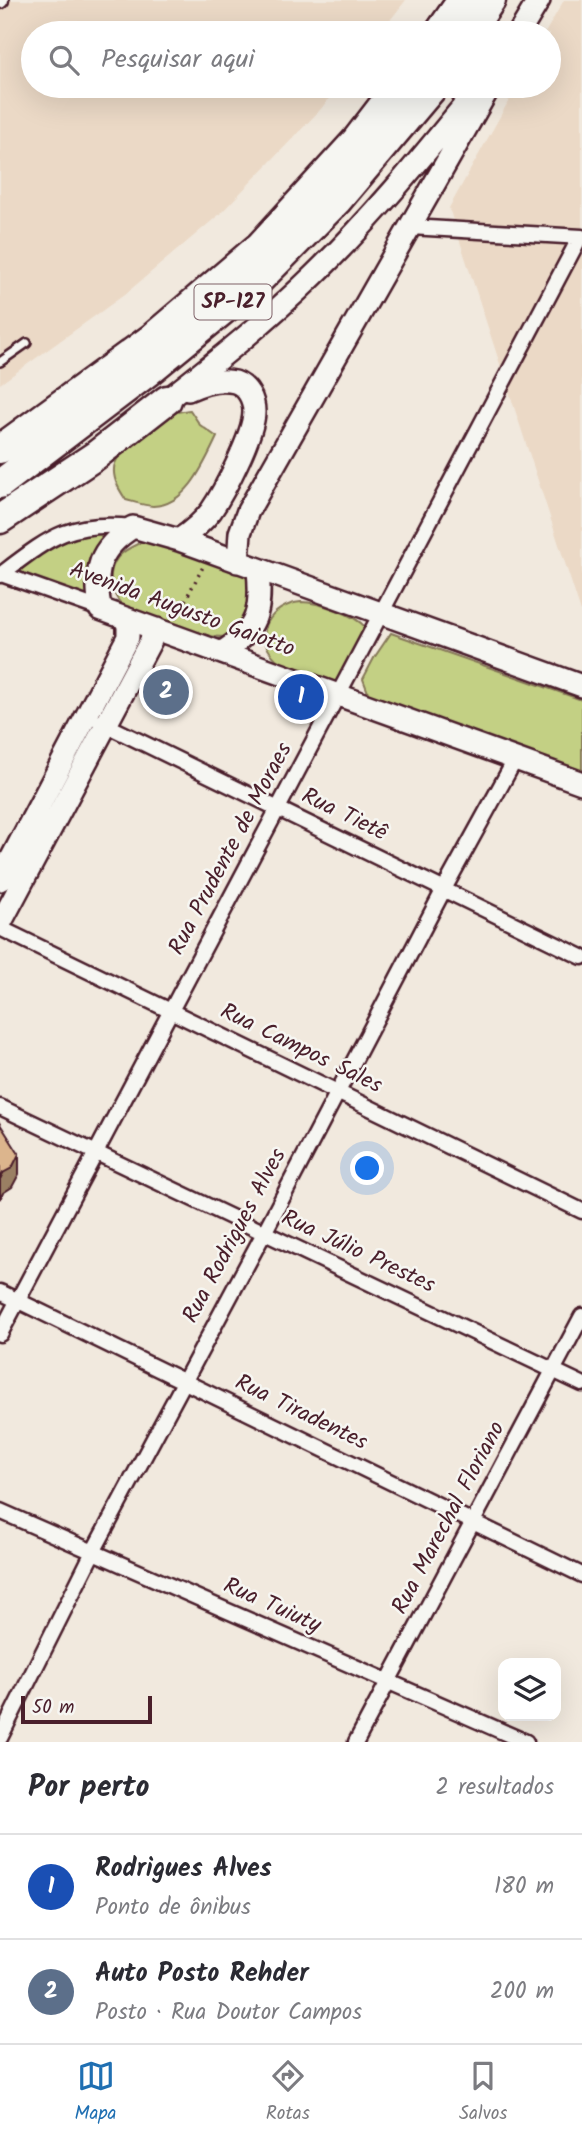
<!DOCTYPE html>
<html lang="pt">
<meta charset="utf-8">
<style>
:root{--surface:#fff;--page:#f7f7f7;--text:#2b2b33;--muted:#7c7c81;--line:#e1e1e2;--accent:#1f6fb2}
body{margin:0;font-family:Kalam,sans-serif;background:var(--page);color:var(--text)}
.controls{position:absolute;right:21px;bottom:21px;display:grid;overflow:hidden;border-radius:14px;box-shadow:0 7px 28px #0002}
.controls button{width:63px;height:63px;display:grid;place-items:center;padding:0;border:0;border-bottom:2px solid var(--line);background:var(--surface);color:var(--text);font:35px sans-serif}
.scale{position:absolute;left:21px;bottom:18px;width:131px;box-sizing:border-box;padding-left:7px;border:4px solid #4a1f2b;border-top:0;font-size:19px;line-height:24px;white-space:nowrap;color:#4a1f2b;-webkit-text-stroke:5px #f6f6f2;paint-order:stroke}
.you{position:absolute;left:368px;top:1169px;width:24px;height:24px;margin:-18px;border:5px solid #fff;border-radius:50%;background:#1a73e8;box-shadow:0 0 0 10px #1a73e833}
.badge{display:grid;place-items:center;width:46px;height:46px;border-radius:50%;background:var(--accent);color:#fff;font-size:23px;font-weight:700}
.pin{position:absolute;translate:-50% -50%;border:4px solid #fff;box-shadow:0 2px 7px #0006}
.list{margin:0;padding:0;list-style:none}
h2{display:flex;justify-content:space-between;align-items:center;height:91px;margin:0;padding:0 28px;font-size:30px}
h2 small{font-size:23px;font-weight:400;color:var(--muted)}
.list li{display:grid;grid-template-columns:46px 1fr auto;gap:21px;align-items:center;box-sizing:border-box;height:105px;padding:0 28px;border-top:2px solid var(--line)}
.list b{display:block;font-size:26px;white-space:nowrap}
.list p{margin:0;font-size:23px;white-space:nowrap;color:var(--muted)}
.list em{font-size:23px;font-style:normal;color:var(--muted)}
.icon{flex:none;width:38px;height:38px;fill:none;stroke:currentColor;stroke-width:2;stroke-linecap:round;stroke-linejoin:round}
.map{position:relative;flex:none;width:582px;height:1742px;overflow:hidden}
.search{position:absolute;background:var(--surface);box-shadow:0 7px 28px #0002;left:21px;right:21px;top:21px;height:77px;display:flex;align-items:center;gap:18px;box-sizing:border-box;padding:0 24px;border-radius:38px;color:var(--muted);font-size:26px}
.sheet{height:301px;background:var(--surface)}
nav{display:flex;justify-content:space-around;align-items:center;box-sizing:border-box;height:98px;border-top:2px solid var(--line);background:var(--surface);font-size:19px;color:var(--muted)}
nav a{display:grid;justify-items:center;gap:4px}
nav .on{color:var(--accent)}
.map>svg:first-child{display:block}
</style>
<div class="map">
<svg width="582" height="1742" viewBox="0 0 582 1742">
<rect width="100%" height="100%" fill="#f1e9de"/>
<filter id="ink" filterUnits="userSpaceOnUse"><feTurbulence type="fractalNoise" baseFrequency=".0143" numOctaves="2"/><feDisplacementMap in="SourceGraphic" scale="14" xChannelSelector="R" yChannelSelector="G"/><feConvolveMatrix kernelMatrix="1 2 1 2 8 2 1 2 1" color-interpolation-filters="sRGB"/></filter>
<g filter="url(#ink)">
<path fill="#ebd9c6" d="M0,0H406L380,33H33V86H339L320,110L221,213L124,295L0,384Z
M564,0H582V615L449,208L517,86H549V33H545Z"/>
<path fill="#c3d084" stroke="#867858" stroke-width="2" d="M190,410L200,425L217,437C204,464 187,505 153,506C145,506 134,502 126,500C120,491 113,480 114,469C114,450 158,422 174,413C179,411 184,411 190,410Z
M90,534H108L90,598L26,577L21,572L22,568C42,551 64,539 90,534Z
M144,541L158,542L243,571L253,589L251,616L229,637C220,637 210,637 201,635C187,631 134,615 125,608C115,599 110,586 111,574C113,555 128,548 144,541Z
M301,602C318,602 355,614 366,628L337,682L331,684C314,677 289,672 276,659C251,635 270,605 301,602Z
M391,633L582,700V772L369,695L363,679L374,658Z"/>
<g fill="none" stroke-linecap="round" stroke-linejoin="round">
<defs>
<path id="lane" d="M0,362L27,343"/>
<path id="street" d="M0,1L1,0
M410,227L582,237
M1,574L100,609
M0,575C49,538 69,520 133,527
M100,722L582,957
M0,928L582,1211
M0,1107L582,1384
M0,1292L582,1575
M0,1334C194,969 387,603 580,237
M0,1511L526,1742
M0,1738L93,1552L264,1233L444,889L516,758
M356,1742L582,1316"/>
<path id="secondary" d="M519,33L539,0
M167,400C218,360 268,320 314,275C374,217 427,151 480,86
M179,540C192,531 202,523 211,511C224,492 254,434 254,412C254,399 247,386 235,382C219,378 203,383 188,390
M238,562L240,533L248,511L490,86
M222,652C258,630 262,610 258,570
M582,686L179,540L133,527C98,549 94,569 100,609L582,783
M0,880L128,637V626L125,618
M0,924L157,629"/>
<path id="highway" d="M439,33L462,0
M469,33L491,0
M0,449L152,338L260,246L355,142L398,86
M0,484L149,371L255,284L337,201L434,86
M0,519L95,456L167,400"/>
</defs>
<use href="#lane" stroke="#4a1f2b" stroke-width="12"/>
<use href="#street" stroke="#4a1f2b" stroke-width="19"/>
<use href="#secondary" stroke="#4a1f2b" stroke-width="26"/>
<use href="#highway" stroke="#4a1f2b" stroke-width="33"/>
<path stroke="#4a1f2b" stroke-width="3.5" stroke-dasharray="2 5" stroke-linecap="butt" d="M175,619L203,567"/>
<use href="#lane" stroke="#f6f6f2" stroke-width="7"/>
<use href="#street" stroke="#f6f6f2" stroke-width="14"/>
<use href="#secondary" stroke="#f6f6f2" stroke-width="21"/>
<use href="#highway" stroke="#f6f6f2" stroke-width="28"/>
</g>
<path fill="#9a7f63" stroke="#4a1f2b" stroke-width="2" d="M19,1154V1174L12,1187L3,1193L0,1199V1179L3,1173Z"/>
<path fill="#dcb58d" stroke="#4a1f2b" stroke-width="2" d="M0,1124L19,1154L12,1168L3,1173L0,1179Z"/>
</g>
<g text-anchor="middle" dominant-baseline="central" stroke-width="5" stroke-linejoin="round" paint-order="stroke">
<rect fill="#f6f6f2" stroke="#7e6067" stroke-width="2" x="194.5" y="284.5" width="77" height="35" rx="5"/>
<g font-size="21" font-weight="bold" fill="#4a1f2b">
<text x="233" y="302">SP-127</text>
</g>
<g font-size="23" fill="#4a1f2b" stroke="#f6f6f2">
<text transform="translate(182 610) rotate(20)">Avenida Augusto Gaiotto</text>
<text transform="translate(344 815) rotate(26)">Rua Tietê</text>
<text transform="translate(231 849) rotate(-62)">Rua Prudente de Moraes</text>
<text transform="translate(301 1049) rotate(26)">Rua Campos Sales</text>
<text transform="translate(235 1236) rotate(-62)">Rua Rodrigues Alves</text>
<text transform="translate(358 1252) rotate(25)">Rua Júlio Prestes</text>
<text transform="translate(301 1413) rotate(26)">Rua Tiradentes</text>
<text transform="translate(449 1518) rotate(-62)">Rua Marechal Floriano</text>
<text transform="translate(272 1606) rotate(24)">Rua Tuiuty</text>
</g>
</g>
</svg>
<div class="controls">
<button><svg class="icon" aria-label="layers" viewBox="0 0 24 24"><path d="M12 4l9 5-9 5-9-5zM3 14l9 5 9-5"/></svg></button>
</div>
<div class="scale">50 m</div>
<div class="you"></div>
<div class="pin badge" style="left:301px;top:697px;background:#1a4fb4">1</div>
<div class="pin badge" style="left:166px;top:692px;background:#5c6f8a">2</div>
<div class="search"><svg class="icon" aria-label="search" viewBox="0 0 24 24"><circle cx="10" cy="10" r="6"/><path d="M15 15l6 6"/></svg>Pesquisar aqui</div>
</div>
<section class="sheet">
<h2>Por perto<small>2 resultados</small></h2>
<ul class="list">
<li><span class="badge" style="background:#1a4fb4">1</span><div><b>Rodrigues Alves</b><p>Ponto de ônibus</p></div><em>180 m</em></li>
<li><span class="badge" style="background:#5c6f8a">2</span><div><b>Auto Posto Rehder</b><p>Posto · Rua Doutor Campos</p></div><em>200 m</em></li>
</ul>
</section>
<nav>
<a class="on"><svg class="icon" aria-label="map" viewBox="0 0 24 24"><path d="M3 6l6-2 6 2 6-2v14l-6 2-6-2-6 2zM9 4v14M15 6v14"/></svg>Mapa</a>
<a><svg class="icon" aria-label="directions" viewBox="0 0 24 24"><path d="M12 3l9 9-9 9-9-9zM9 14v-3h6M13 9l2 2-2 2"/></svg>Rotas</a>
<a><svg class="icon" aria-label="saved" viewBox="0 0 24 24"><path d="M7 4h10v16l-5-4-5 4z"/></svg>Salvos</a>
</nav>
